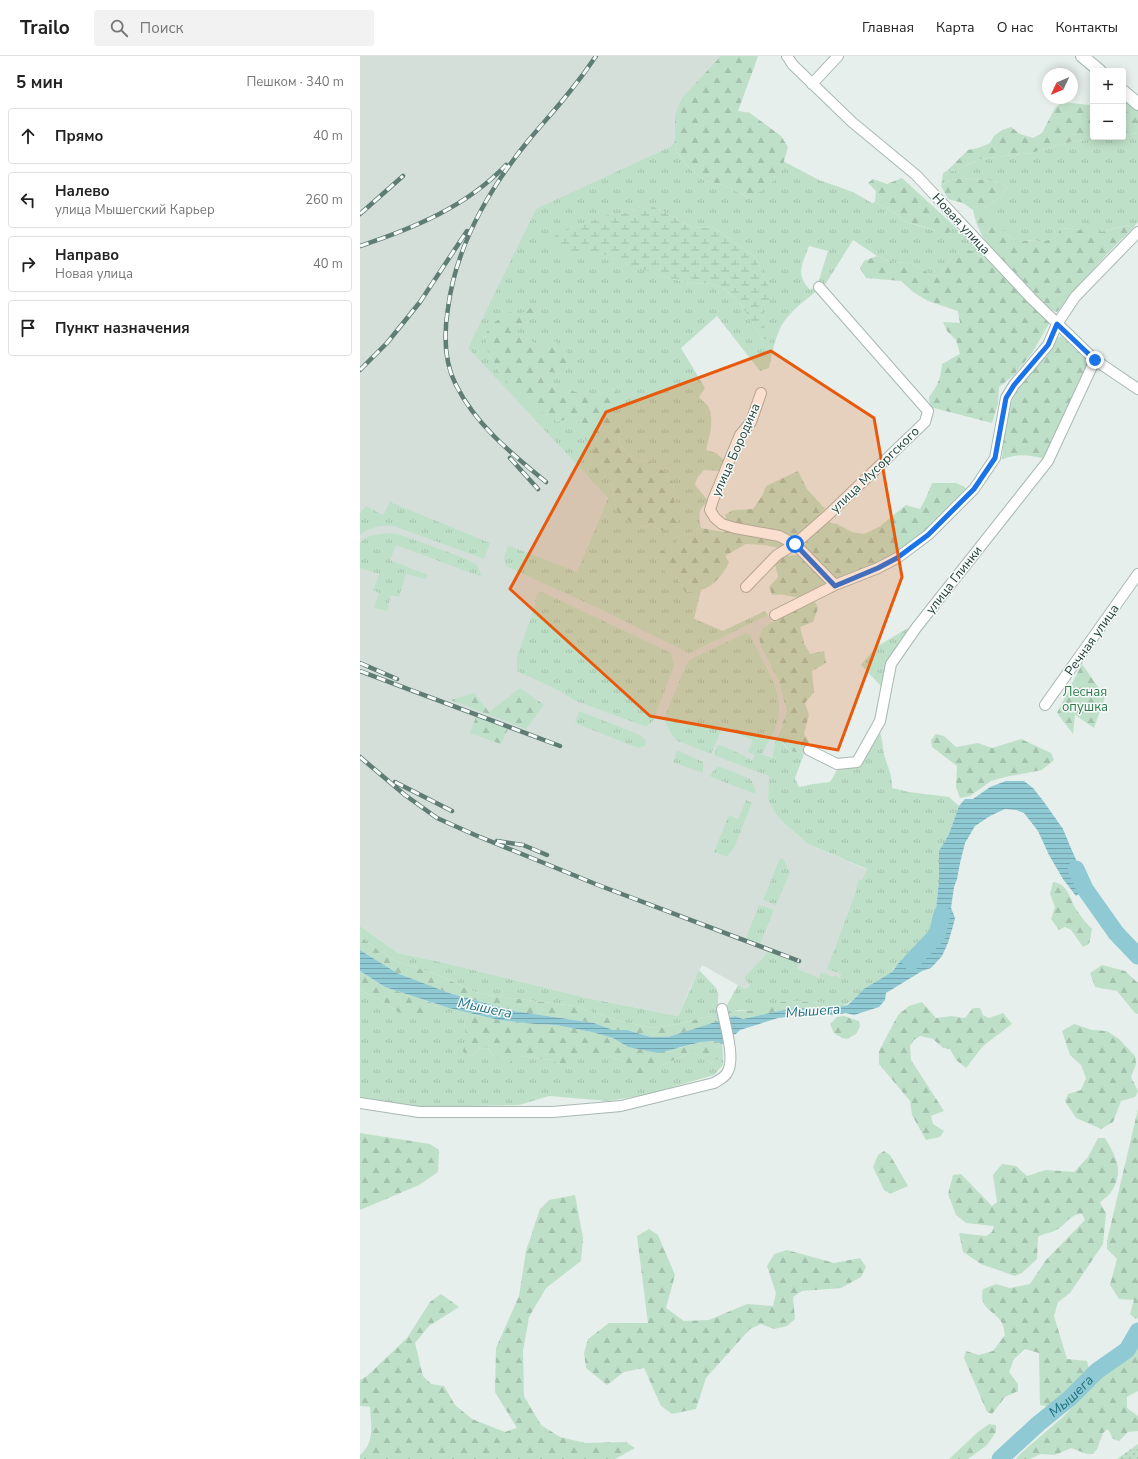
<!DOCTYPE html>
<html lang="ru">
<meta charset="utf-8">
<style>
:root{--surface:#fff;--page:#f2f2f2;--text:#222;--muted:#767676;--line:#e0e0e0}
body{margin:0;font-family:"Nunito Sans",sans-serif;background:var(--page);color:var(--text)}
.controls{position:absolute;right:12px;top:12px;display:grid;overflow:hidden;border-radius:4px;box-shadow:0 2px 10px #0003}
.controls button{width:36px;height:36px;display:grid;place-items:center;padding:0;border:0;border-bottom:1px solid var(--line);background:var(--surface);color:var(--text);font:20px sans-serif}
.compass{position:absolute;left:682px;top:12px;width:36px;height:36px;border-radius:50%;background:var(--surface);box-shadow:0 2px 10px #0003;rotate:226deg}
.stop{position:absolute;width:12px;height:12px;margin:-9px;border:3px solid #1a73e8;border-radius:50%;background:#fff}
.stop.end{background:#1a73e8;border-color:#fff;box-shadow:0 1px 4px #0008}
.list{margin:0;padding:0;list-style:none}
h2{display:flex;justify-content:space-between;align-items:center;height:52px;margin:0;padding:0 16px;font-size:17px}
h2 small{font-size:13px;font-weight:400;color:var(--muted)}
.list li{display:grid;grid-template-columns:26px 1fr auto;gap:12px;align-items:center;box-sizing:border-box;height:56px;margin:0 8px 8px;padding:0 8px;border:1px solid var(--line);border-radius:4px}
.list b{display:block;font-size:15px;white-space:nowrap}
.list p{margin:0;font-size:13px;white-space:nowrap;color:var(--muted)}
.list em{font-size:13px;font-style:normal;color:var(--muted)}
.icon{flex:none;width:22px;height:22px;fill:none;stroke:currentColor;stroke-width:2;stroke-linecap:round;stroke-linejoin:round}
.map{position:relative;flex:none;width:778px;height:1403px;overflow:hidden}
header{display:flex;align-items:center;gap:24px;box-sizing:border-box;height:56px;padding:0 20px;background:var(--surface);border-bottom:1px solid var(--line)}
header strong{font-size:19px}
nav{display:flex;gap:22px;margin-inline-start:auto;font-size:14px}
.search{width:280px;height:36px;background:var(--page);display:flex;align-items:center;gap:10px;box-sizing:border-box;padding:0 14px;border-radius:4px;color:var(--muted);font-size:15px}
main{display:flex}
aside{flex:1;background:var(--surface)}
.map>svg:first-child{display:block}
</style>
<header>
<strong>Trailo</strong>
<div class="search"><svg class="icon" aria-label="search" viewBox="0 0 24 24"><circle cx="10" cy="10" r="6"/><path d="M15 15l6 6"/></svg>Поиск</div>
<nav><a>Главная</a><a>Карта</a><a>О нас</a><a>Контакты</a></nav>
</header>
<main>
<aside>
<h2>5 мин<small>Пешком · 340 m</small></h2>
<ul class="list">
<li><svg class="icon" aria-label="ahead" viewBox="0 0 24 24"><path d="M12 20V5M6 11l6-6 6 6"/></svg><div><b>Прямо</b></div><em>40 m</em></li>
<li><svg class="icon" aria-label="left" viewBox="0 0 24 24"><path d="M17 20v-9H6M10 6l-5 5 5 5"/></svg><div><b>Налево</b><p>улица Мышегский Карьер</p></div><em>260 m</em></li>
<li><svg class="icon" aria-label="right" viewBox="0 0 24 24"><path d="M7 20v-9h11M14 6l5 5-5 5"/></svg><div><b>Направо</b><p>Новая улица</p></div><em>40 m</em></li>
<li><svg class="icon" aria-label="arrive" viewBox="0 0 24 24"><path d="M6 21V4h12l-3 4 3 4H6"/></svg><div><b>Пункт назначения</b></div></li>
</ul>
</aside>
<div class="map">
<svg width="778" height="1403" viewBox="0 0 778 1403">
<defs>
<pattern id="grass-tufts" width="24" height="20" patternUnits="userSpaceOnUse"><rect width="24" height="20" fill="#bfe0c8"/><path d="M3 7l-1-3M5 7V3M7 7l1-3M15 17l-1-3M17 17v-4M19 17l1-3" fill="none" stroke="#a4c1ad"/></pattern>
<pattern id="forest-firs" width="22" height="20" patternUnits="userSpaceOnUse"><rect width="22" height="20" fill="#bfe0c8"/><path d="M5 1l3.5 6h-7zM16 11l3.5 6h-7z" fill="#a4c1ad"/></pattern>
<pattern id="wetland-marsh" width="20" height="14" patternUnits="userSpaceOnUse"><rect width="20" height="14" fill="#bfe0c8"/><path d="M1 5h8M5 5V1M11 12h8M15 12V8" fill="none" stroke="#a4c1ad"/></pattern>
<pattern id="garden-dots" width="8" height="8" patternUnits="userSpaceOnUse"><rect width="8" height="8" fill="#bfe0c8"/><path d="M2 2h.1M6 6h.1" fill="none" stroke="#a4c1ad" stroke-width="1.8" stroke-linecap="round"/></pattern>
<pattern id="water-rules" width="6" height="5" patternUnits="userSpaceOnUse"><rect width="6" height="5" fill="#8ec9d4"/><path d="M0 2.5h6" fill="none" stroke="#74a5ad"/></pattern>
</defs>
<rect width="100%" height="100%" fill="#e6efeb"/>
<path fill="#d4dfda" d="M0,0H384L395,10L386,32L346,44L310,91L246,438L248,442L218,514L363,575L405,555L412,566L403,572L401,591L418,623L427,655L422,669L415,687L410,712L408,743L414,756L425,768L448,788L531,824L480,924L468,930L402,916L385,933L342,909L330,932L318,960L227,942L85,907L38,897L0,870Z"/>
<path fill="url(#grass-tufts)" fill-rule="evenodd" d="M778,77V166L772,173L769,169L741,176L701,172L695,182L682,186L673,184L657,186L646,178L622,153L641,141L647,132L640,126L605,122L591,124L581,130L583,117L588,114L594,115L620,103L671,97L710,86L750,81H763V79Z
M315,85L317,96L329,112L346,125L363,129L388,141L421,116L423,105L459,124L493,136L512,147L515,146L535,157L544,165L559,170L577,175L590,174V166L635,210L621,201L615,196L592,202L580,218L573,220L549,206L533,207L517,200L493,184L463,232L458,227L468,195L449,190C442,209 435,217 450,234L457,229L458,234C445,244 425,259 419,275C414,286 412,299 409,312L400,315L357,260L321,292L345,332L339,341C341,344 346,347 348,350C355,363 349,381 346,394L356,397L366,406L362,415L344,414L337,422L335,429L349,446C337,452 339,460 341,472L318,482V523L325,536L341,534L334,563L363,575L405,555L408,559L329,597L240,553L146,510C142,504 146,496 148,490H150L217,516L248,442L108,292L176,153L310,91ZM288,148L334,172L353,171L395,201L408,229L401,251L406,284L402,283L380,247L365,233L349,227L335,228L308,222L239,197H200L197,189L190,188L204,174L248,159L270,156ZM175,250V258L167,266L149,270V275L168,283L184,294L203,318L190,316L180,319L185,329L201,330L215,336L241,340L255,331L247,360L260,377L259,387L269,399L277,404L290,406L305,416L313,426L315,452L303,475L292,470L277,469L255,448L252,431L246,419L230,404L234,393L225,383L221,367L210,362L197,366L185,356L176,354L155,333L137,313L129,300L125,280L131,271L138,263L157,260Z
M30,446L130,487L124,503L34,470C21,469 11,471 0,478V457L6,450L23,459Z
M28,477L38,478L107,503L117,509L122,521L36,489L30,504L68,519L65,523L46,518L39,541L31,539L27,555L14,552L19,537L13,534L19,518L0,512V486L9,480Z
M180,535L311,597L314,610L293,665L287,670H284L216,645L198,634L159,616L157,614V601L176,547L175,544L178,536Z
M548,572L550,578L523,638L520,629L501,609L516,591Z
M386,577L391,580C401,609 427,633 417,667C414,677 407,688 402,698L412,702L415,687L422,670V686L430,695L444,698L435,722L439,731L453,728L470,726L479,711H494L518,673C523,681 522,688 524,698C527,710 533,719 532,732L549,736L589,741L599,750L589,778L579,795V825L574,871L577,879L574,886L548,901L534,912L532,916C524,922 514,927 506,933C491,942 492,951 471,952L466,947L435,945L390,955L378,954L368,956L367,949L378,929L385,933L390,929L384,922L409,895L439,907L437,913L459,922L461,916L473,921L474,919L480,922L481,918L467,913L497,833L496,832L499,823L502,824L507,813L448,788L425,768L414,756L408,743L409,720L354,699L358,689H360L383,699L392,705L395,699L388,696L393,684L362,672L351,698L318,685L312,679L304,663L327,607L333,602Z
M219,655L280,679C285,682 286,684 285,690L278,692L215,667Z
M317,694L343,706V717L313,706Z
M358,710L390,723C394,728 396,732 395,738L349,720Z
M386,744L392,747L374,792L367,801L354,796L369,759L378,763Z
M420,802L424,804L430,817L416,849L403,844Z
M399,849L414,854L400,888L386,882Z
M0,870L38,897L85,907L227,942L318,960L339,914L356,932L359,939L358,940V966L349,960L318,968L293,972L259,965L215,950L120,938L73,917L38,906L9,888L0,880Z
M0,934L21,944L36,955H74L76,948L110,957L104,966L106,980L112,1000L120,993L128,992L134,1000H159L192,1004L207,1011L215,1000H248L263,1005L279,1023L300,1010L332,996L351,1007L363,999V1009L354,1019L285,1039L248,1045L189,1040L159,1049L61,1051L10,1044L0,1041Z"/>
<path fill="url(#forest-firs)" d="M361,0H398L378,55L390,57L421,80L428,91L421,116L406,133L388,141L363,129L346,125L329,112L317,96L315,85V59L322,42Z
M763,42L778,55V77L763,79Z
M702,46L729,49L733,46V81H750L710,86L671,97L620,103L594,115L588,114L608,94L618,92L630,87L634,80L642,74L651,71L660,78L673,82L682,77L695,52Z
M542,122L590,166V174L587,181L581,180L577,175L544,165L535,157L515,146L516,135L508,127L513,123L527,128Z
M605,122L640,126L647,132L641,141L622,153L626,155L646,178L657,186L673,184L682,186L695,182L701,172L720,174L729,166L741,176L770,169L772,173C745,199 720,227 697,256L689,254C664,229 633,204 618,171C616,166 614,159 613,154L603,147L588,143L581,130L591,124Z
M604,193L615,196L621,201L635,210L690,266L672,297L654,319L639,331L638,348L632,367L570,351L569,341C577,331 581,322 582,308L600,298L596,284L587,275L583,266L600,267L598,255L568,245L553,236L541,225L506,222L500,212L504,205L517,200L533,207L549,206L573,220L580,218L592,202Z
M175,250V258L167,266L150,270L149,275H156L184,294L193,284L206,294L210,308L203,318L190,316L180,319L185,329L201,330L215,336L241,340L255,331C260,344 254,350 247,360L252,367H257L260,377L259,387L269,399L277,404L290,406L305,416L313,426L315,452L319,465L303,475L292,470L277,469L260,459L255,448L252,431L246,419L233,416L230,404L234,393L225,383L221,367L210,362L197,366L185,357L176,354L170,350C154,333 124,306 126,281C127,269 142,261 151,256L157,259Z
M701,280L729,306L684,403C668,398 657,398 642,403C644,384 644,360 653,343C662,322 682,301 696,282Z
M438,415L447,433L465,453L442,475L419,492L404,489L386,488L365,500L369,506C364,518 354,530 341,534C336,536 330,535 325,536L318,523L305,517L300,495L313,492L318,482L341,472L363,476L368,470L365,459L373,454L393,453L402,440L406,430Z
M572,427H596L605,431L606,435L560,481L534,500L477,525L444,489L453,477L467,466L477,468L492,476L504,478L519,471L546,449L560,453L566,442Z
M436,499L445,504L465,525L462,532C455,536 446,540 438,541C429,541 424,537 412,539L409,531L418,521L415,508L423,500Z
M454,544L458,552L453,566L440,571L444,587L450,598L464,595L466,607L452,615L454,636L445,647L449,659L444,678L449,686L444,698L430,695L422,685V669L427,655L418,623L401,591L399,581L403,572L412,566Z
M722,608L745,641L734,672L715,659L713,678L697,657Z
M160,632L184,649L166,673L91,644L114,637L129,656Z
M116,661L148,673L141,688L110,677Z
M576,678L584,680L596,691L618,687L632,692L661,683L691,697L694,704L682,714L645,721L631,725L610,740L600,742L596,731L597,710L572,691L571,684Z
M693,826C710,828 709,845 718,856C722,862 727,868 732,873L729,888L723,891L711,874L705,871L699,874L691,863L695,851L690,838Z
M0,880L9,888L38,906L73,917L120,938L215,950L259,965L293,972L318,968L349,960L358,966L308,981H291L267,974H253L234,967L154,955L89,937L37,917L0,894Z
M742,909L765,915L778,927V958L775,957L757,935L735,931L730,917Z
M0,915L25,931L76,948L74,955L66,960L51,959L36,955L21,944L0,934Z
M435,945L466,947L471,952L428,953L383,963L375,960L369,963L368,956L370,955H390L422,946Z
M562,946L576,962L591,960L605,962L613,952H620L623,959L629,962L643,957L652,968L623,990L606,1012L596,1004L590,993L583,992L573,983L560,980L554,984L550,990L551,1004L584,1055L571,1060L573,1068L584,1075L580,1081L566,1084L552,1059L550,1045L519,1008V995L538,959L549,950Z
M110,957L139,964L175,968L196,969L232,976L253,982L268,991L280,993L320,992L341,986L355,985L362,988L363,999L351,1007L332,996L300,1010L280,1024L267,1019L263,1005L248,1000H215L217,1006L206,1011L192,1004L159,1000L147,1008L134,1000L128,992L120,993L112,1000L103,996L106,980L104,966Z
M484,960L499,965L500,970L496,978L487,983L482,982L474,977L470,968L477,961Z
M714,968L732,974L747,975L759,983L775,1000L776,1008L771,1021L778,1035L775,1041L761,1045L753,1066L741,1073L716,1062L705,1045L708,1038L721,1034L726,1022L721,1009L710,999L702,975Z
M778,1053V1262L776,1263L770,1258L774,1244L759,1243L750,1229L757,1203L747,1193V1185Z
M0,1077L70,1088L79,1094L78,1116L59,1129L0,1154Z
M738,1082H745C756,1101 765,1115 751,1136C749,1140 743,1143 740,1147L746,1157L743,1188L710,1237L698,1246L694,1260L707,1303L727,1305L729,1313L694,1352L680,1349L679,1297L665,1293L654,1303L649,1316L658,1328V1335L645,1341L632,1358L627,1356L604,1302L606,1295L619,1299L633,1295L645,1279C644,1276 644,1270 642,1267C635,1254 618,1253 623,1233L636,1228L650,1232L670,1228L686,1204L725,1164L722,1158C710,1158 707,1167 698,1173C692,1177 684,1177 678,1181L677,1203L662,1217L655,1220L621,1208L603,1196L599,1177L626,1180L632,1176L634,1170L606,1167L596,1159L588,1138L593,1119L601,1118L632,1150L637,1146L633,1119L642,1108L656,1110L667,1120L686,1114L714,1116L728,1101Z
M524,1095L530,1099L548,1130L530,1138L524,1134L513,1111L518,1099Z
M215,1139L223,1182L221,1205L186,1232L169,1261L163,1295L164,1340L181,1369L200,1381L225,1387L266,1386L275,1392L255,1403H0V1399C15,1387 11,1368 10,1351L0,1350V1324L7,1320L47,1282L70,1246L81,1238L99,1251L69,1270L55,1287L63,1320L71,1328L84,1330L95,1349L112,1363L145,1376L157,1372L135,1336L136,1292L159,1240L166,1195L180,1153L189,1144Z
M289,1173L298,1179L315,1219L306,1252L324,1265L349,1264L387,1248L413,1250L416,1237L407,1210L414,1198L427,1194L474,1207L500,1202L506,1211L501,1221L481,1232L442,1235L433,1241L435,1263L427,1270L414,1273L401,1268L390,1273L346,1322L336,1353L312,1358L301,1350L284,1312L264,1316L247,1329L226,1312L224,1297L228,1283L249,1267H288L277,1180Z
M778,1288V1335L767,1341V1352L778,1360V1375L768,1376L759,1385L753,1383L748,1373L743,1377L737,1393L733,1398H727L711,1392L695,1399L681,1398L670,1403H656L660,1398L704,1360L738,1322L762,1305Z
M629,1368L636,1369V1376L627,1389L608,1403H589L618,1376Z"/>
<path fill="url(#wetland-marsh)" d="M288,148L334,172L353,171L395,201L408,229L409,246L401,251L407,284L402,283L380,247L365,233L349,227L335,228L308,222L276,211L239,197H200L197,189L190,188L193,181L204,174L248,159L270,156Z"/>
<path fill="url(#garden-dots)" d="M778,1388V1403H757Z"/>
<path fill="url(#water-rules)" d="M646,725H664L673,732L684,746L703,773L710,790L728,831L716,840L703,823L689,799L678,775L664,757L656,754L645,753L630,760L615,770L605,787L600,807L597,823L594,831L591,852L595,862L593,870L588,887L582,900L571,912L562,915L526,937L525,944L519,951L494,959L486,957L473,959H446L418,962L380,974L376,978L372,979L362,988L355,985L341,986L298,997L268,991L253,982L232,976L196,969L175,968L139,964L89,952L25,931L0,915V894L37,917L89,937L154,955L234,967L253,974H267L291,981H308L375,960L383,963L428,953L479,951L488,949L504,933L532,916L541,904L548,901L549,896L556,890L568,891L574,886L577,879L574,871L579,825V795L589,778L599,750L605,743H613L630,731Z"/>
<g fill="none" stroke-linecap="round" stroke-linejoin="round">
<g stroke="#8ec9d4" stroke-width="17">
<path d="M716,813L725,833L756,877L778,900"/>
<path d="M551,906L577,879L582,858"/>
<path id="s1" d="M640,1403L678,1368L710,1342L737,1315L767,1294L778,1275"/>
</g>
<defs>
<path id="street" d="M427,0L433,9L492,66L556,119L672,243L735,304L778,333
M452,28L478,0
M401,337L391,366L380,379L353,444L350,454L355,462L362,468L375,472L419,480L435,488L475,529
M386,531L417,499L435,488L468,459L565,366L568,355L459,231
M415,559L475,529L518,512L537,502L568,479L614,433L635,402L646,342L654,329L688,289L697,268L715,241L778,176
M685,649L778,518
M449,694L477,708L497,706L520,665L531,608L556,572L688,405L735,304
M0,1047L59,1056H193L261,1050L354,1027C359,1024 366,1021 368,1015C375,1001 365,969 362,953"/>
<path id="secondary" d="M722,0L740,15
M763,35L778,48"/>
</defs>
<use href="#street" stroke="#a8b8b2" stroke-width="12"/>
<use href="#secondary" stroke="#a4bbb3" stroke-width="14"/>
<use href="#street" stroke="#fff" stroke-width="10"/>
<use href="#secondary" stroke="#fff" stroke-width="12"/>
<defs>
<path id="rail" d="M0,158L43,120
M0,190C54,172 106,151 146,109
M0,314L27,287L60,246L107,175
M150,402L178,433
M186,426C152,398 116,369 96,329C84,306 84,277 88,252C96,190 129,133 168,85C182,68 197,52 211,34C220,23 228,12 236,0
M0,607L37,623
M0,615L200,690
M0,701L45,739L77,762L115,779L238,829L439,905
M35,726L92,755
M137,785L163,789L187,799"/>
</defs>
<use href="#rail" stroke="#5f7d75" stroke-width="4.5"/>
<use href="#rail" stroke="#f7fbf9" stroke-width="3" stroke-dasharray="9" stroke-linecap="butt"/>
</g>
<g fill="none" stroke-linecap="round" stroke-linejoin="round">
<path stroke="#1a73e8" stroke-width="5" d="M435,488L475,530L518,512L537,502L568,479L614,433L635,402L646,342L654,329L688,289L697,268L735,304"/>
</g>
<path fill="#e8590c" fill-opacity="0.2" stroke="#e8590c" stroke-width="3" stroke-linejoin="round" d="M411,295L514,362L542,521L478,694L290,660L150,533L246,356Z"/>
<g text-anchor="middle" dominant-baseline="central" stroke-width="3" stroke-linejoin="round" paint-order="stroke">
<g font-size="13" fill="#24423a" stroke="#f7fbf9">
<text transform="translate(601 168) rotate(47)">Новая улица</text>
<text transform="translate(376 394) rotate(-66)">улица Бородина</text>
<text transform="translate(515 414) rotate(-44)">улица Мусоргского</text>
<text transform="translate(594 524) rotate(-52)">улица Глинки</text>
<text transform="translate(732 584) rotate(-55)">Речная улица</text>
</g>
<g font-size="13" fill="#2d7a4b" stroke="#f7fbf9">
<text x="725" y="636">Лесная<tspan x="725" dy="15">опушка</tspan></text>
</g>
<g font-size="14" font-style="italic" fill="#1c6f80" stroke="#f7fbf9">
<text transform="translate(125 952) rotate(12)">Мышега</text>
<text transform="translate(453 955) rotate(-4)">Мышега</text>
<text stroke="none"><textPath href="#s1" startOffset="95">Мышега</textPath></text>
</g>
</g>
</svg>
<div class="controls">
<button>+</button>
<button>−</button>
</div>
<svg class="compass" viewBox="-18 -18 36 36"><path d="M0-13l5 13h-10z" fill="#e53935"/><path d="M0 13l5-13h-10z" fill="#767676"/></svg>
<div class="stop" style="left:435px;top:488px"></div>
<div class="stop end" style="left:735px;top:304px"></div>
</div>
</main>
